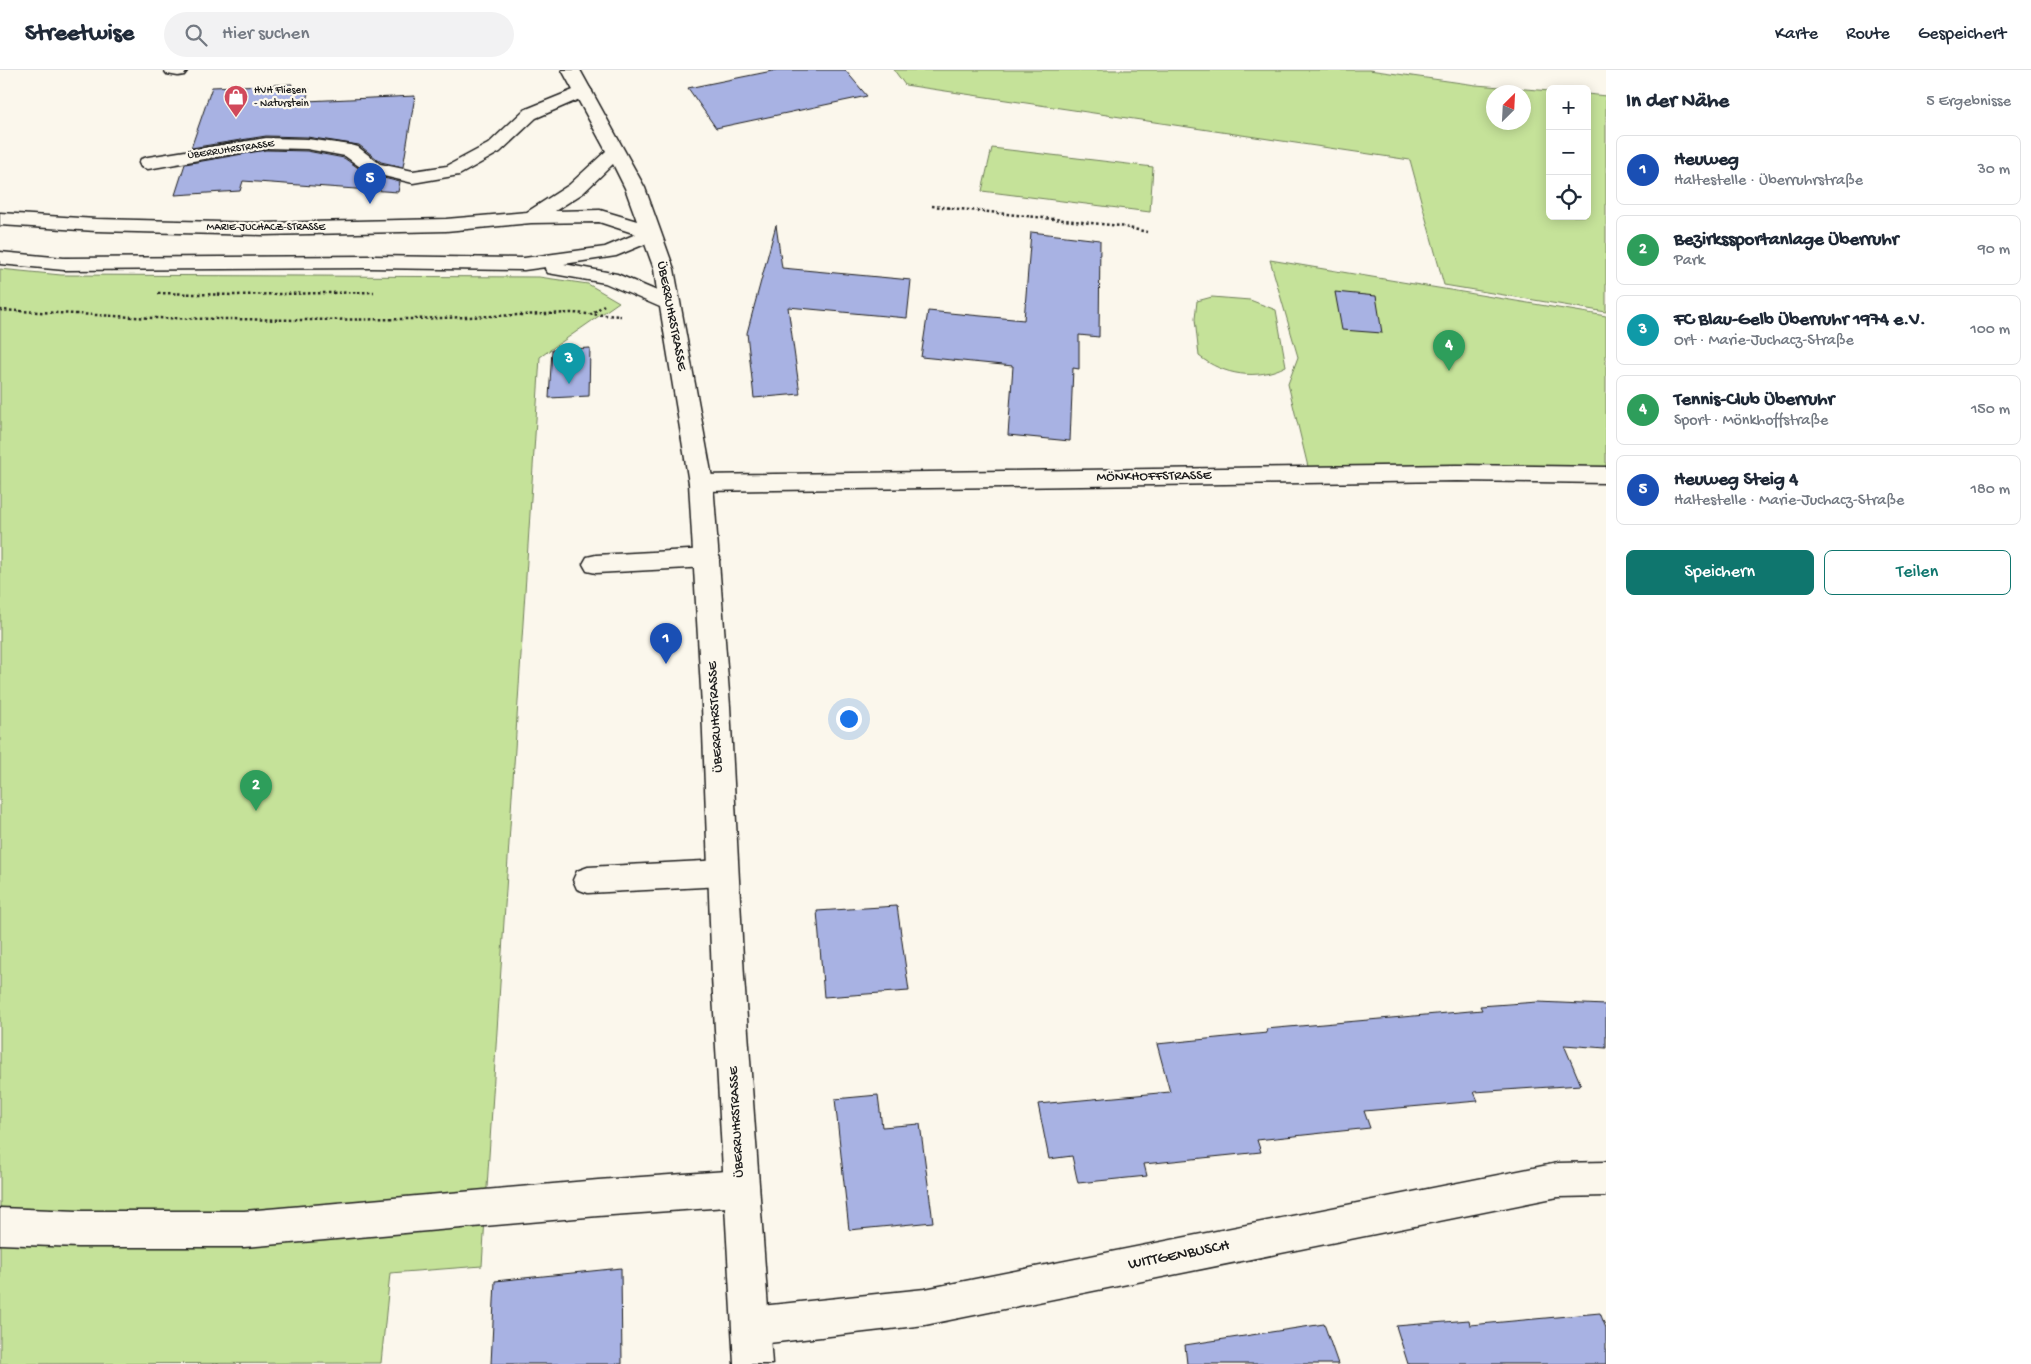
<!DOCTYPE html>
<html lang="de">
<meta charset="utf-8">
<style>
:root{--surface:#fff;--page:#f2f2f3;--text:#1f2937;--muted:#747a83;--line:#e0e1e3;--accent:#0f766e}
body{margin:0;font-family:"Gochi Hand",sans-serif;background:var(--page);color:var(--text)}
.controls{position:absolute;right:15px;top:15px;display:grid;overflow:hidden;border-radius:8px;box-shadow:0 2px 12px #0003}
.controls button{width:45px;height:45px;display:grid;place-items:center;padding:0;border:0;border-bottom:1px solid var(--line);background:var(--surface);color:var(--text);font:25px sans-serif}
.compass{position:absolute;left:1486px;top:15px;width:45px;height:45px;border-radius:50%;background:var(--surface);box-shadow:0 2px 12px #0003;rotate:24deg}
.you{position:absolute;left:848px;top:648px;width:18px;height:18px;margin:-12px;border:4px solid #fff;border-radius:50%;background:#1a73e8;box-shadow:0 0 0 8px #1a73e833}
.badge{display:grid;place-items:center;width:32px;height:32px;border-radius:50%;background:var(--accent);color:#fff;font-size:16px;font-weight:700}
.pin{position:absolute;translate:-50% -41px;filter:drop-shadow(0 1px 2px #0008)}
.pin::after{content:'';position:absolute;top:26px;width:18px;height:15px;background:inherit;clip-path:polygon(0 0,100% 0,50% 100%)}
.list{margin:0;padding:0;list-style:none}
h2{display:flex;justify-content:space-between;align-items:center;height:65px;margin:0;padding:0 20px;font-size:21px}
h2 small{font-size:16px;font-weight:400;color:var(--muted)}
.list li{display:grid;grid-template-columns:32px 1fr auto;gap:15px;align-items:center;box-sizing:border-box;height:70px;margin:0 10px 10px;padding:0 10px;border:1px solid var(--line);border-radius:8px}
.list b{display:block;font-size:19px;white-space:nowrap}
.list p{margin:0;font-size:16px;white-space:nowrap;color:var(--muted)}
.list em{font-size:16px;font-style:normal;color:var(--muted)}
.actions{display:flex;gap:10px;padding:15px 20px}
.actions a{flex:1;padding:11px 0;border:1px solid var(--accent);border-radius:8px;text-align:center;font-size:18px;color:var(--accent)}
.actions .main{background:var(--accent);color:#fff}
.icon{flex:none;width:28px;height:28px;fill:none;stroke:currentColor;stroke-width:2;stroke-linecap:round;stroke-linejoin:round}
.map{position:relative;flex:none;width:1606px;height:1294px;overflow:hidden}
header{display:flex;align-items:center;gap:30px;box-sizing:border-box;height:70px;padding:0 25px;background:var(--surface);border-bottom:1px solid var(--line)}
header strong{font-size:24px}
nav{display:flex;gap:28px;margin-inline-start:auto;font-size:18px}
.search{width:350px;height:45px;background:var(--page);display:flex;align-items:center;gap:12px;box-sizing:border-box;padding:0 18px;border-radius:28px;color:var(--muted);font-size:19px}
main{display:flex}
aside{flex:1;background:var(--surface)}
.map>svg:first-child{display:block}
</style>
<header>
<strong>Streetwise</strong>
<div class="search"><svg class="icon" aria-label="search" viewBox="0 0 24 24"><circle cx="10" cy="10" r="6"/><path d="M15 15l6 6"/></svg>Hier suchen</div>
<nav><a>Karte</a><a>Route</a><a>Gespeichert</a></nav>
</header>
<main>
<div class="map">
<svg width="1606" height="1294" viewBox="0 0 1606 1294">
<rect width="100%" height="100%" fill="#fbf7ec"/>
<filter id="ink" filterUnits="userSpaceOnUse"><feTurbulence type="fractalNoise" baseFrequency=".02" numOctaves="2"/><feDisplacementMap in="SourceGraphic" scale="10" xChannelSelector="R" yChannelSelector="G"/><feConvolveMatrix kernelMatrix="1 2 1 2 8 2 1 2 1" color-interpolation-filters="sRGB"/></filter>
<g filter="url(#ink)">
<path fill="#c5e299" stroke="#707f5a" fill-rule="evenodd" d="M894,0H1369L1476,15L1550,21V146H1587V24L1606,26V242L1444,215L1410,90L905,15ZM1494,22H1524V52H1494Z
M992,78L1153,97L1150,142L982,121Z
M1270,190L1606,246V400L1309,401L1288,314L1298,287Z
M0,199L61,205L539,207L588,214L619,232L540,287L482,1196L390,1203L381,1293L0,1294Z
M1212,227L1250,230L1276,240L1286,296C1257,311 1223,305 1199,286L1195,249L1197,231Z"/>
<path fill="#a8b2e3" stroke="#1c1c1c" d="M777,0H845L867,26L716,58L688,18Z
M292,14L290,20L309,19L306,31L415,26L403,97L381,92L359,75L307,67L266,66L191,78L212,17Z
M266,80L307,81L344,88L367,104L400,112L398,122L243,111L240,121L175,125L185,94Z
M776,155L782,198L911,210L907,248L788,237L800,324L754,328L747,263Z
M1031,162L1100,170L1099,267L1079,265V299L1073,298L1070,371L1008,365L1013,296L921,287L928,241L1024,250Z
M1335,222L1376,226L1382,263L1342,260Z
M590,278L589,326L549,328L552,280Z
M897,836L909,921L824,927L817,841Z
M1538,932L1606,935V978L1564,975L1581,1015L1474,1022L1478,1031L1364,1041L1370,1058L1257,1070L1261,1082L1144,1094L1147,1106L1078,1113L1072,1086L1049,1089L1038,1034L1170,1022L1157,974L1267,963L1266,959L1482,940L1480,936Z
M878,1025L882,1057L920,1054L933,1152L849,1160L835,1029Z
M621,1198L622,1294H491L495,1211Z
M1600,1243L1606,1258V1294H1408L1396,1256L1469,1250L1470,1255Z
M1324,1254L1338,1294H1187L1185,1275Z"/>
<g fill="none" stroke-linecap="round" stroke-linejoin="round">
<defs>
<path id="minor" d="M164,0H186L187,1L184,5L178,6L167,4Z
M583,16L589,17L592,21L589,25L536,48L500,82L459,105L413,113L367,102L345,86L307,79L266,78L148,99L141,97L139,93L141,89L148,87L266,68L307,69L351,75L358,77L380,94L413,101L447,96L488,74L524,40Z
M1457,395L1606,397V413L1457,411L701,421L693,419L689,413L693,407L701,405Z
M708,479L717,482L720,488L717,494L708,497L596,503L587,501L583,494L587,487L596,485Z
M723,790L734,794L738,803L734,812L723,816L588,823L577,819L573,810L577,801L588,797Z
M1606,1092V1126L1558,1127L925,1255L752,1275L739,1269L733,1256L739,1243L752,1237L925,1219L1558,1093Z
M741,1100L753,1106L759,1118L753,1130L741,1136L598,1146L244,1177H78L0,1174V1138L78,1141H244L598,1110Z"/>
<path id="major" d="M562,0H580L645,118L674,199L713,413L730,636L744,907L772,1294H734L712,907L702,636L689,413L660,237L605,213L548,203L545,199L546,197L524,200L370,198L64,200L0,194V182L64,188L370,186L524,188L605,177L636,164L599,152L531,153L446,161L264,165L96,161L0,155V143L96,149L264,153L446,149L527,142L569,115L606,81ZM613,94L625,118L637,151L600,140L555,141L583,123ZM645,174L654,199L657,221L617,204L564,194L616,186Z"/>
</defs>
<use href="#minor" stroke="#1c1c1c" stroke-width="3"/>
<use href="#major" stroke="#1c1c1c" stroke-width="3"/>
<path stroke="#1c1c1c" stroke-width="2.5" stroke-dasharray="2.5 2.5" stroke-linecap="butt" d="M932,136L1120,156L1147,162
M158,223L234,225L374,222
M0,240L153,248L299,250L414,249L572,243L621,246
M590,245L604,235"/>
<use href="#minor" fill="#fbf7ec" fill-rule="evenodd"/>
<use href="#major" fill="#fbf7ec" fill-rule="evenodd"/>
</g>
</g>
<defs>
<symbol id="shop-pin" viewBox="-11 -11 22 30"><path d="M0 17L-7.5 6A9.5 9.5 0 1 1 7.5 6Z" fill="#d1495b" stroke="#fbf7ec"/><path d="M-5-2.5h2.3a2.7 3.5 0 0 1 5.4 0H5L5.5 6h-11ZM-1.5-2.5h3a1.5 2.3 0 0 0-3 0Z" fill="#fff"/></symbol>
</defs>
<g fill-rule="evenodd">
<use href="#shop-pin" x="222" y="13" width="28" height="38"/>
</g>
<g text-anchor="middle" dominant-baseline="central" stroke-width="4.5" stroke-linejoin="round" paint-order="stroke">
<g font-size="11" fill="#1c1c1c" stroke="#fbf7ec" text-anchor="start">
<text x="254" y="21">HVH Fliesen<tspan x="254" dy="13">- Naturstein</tspan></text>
</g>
<g font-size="11" fill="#1c1c1c" stroke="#fbf7ec">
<text transform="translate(231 80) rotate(-8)">ÜBERRUHRSTRASSE</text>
<text x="266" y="158">MARIE-JUCHACZ-STRASSE</text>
</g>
<g font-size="14" fill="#1c1c1c" stroke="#fbf7ec">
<text transform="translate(671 246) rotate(79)">ÜBERRUHRSTRASSE</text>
<text transform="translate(1154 407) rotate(-1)">MÖNKHOFFSTRASSE</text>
<text transform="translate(716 647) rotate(-93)">ÜBERRUHRSTRASSE</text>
<text transform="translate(737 1052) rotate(-93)">ÜBERRUHRSTRASSE</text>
</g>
<g font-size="16" fill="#1c1c1c" stroke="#fbf7ec">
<text transform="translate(1179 1186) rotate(-11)">WITTGENBUSCH</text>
</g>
</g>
</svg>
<div class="controls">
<button>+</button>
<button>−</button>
<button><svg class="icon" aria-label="locate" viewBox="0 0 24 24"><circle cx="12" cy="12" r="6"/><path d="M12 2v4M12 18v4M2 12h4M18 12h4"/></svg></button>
</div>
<svg class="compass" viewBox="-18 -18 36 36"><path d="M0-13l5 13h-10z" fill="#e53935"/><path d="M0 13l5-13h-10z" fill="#747a83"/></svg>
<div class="you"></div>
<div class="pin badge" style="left:666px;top:594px;background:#1a4fb4">1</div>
<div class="pin badge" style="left:256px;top:741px;background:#2e9e5b">2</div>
<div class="pin badge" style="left:569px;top:314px;background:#0f9aa8">3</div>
<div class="pin badge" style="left:1449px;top:301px;background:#2e9e5b">4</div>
<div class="pin badge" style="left:370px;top:134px;background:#1a4fb4">5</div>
</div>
<aside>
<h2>In der Nähe<small>5 Ergebnisse</small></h2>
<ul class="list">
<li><span class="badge" style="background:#1a4fb4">1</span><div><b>Heuweg</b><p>Haltestelle · Überruhrstraße</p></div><em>30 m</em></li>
<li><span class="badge" style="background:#2e9e5b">2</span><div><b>Bezirkssportanlage Überruhr</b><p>Park</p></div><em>90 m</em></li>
<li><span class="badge" style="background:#0f9aa8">3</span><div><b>FC Blau-Gelb Überruhr 1974 e.V.</b><p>Ort · Marie-Juchacz-Straße</p></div><em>100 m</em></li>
<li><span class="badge" style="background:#2e9e5b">4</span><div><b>Tennis-Club Überruhr</b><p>Sport · Mönkhoffstraße</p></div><em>150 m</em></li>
<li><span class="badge" style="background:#1a4fb4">5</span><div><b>Heuweg Steig 4</b><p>Haltestelle · Marie-Juchacz-Straße</p></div><em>180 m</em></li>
</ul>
<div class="actions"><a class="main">Speichern</a><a>Teilen</a></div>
</aside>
</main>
